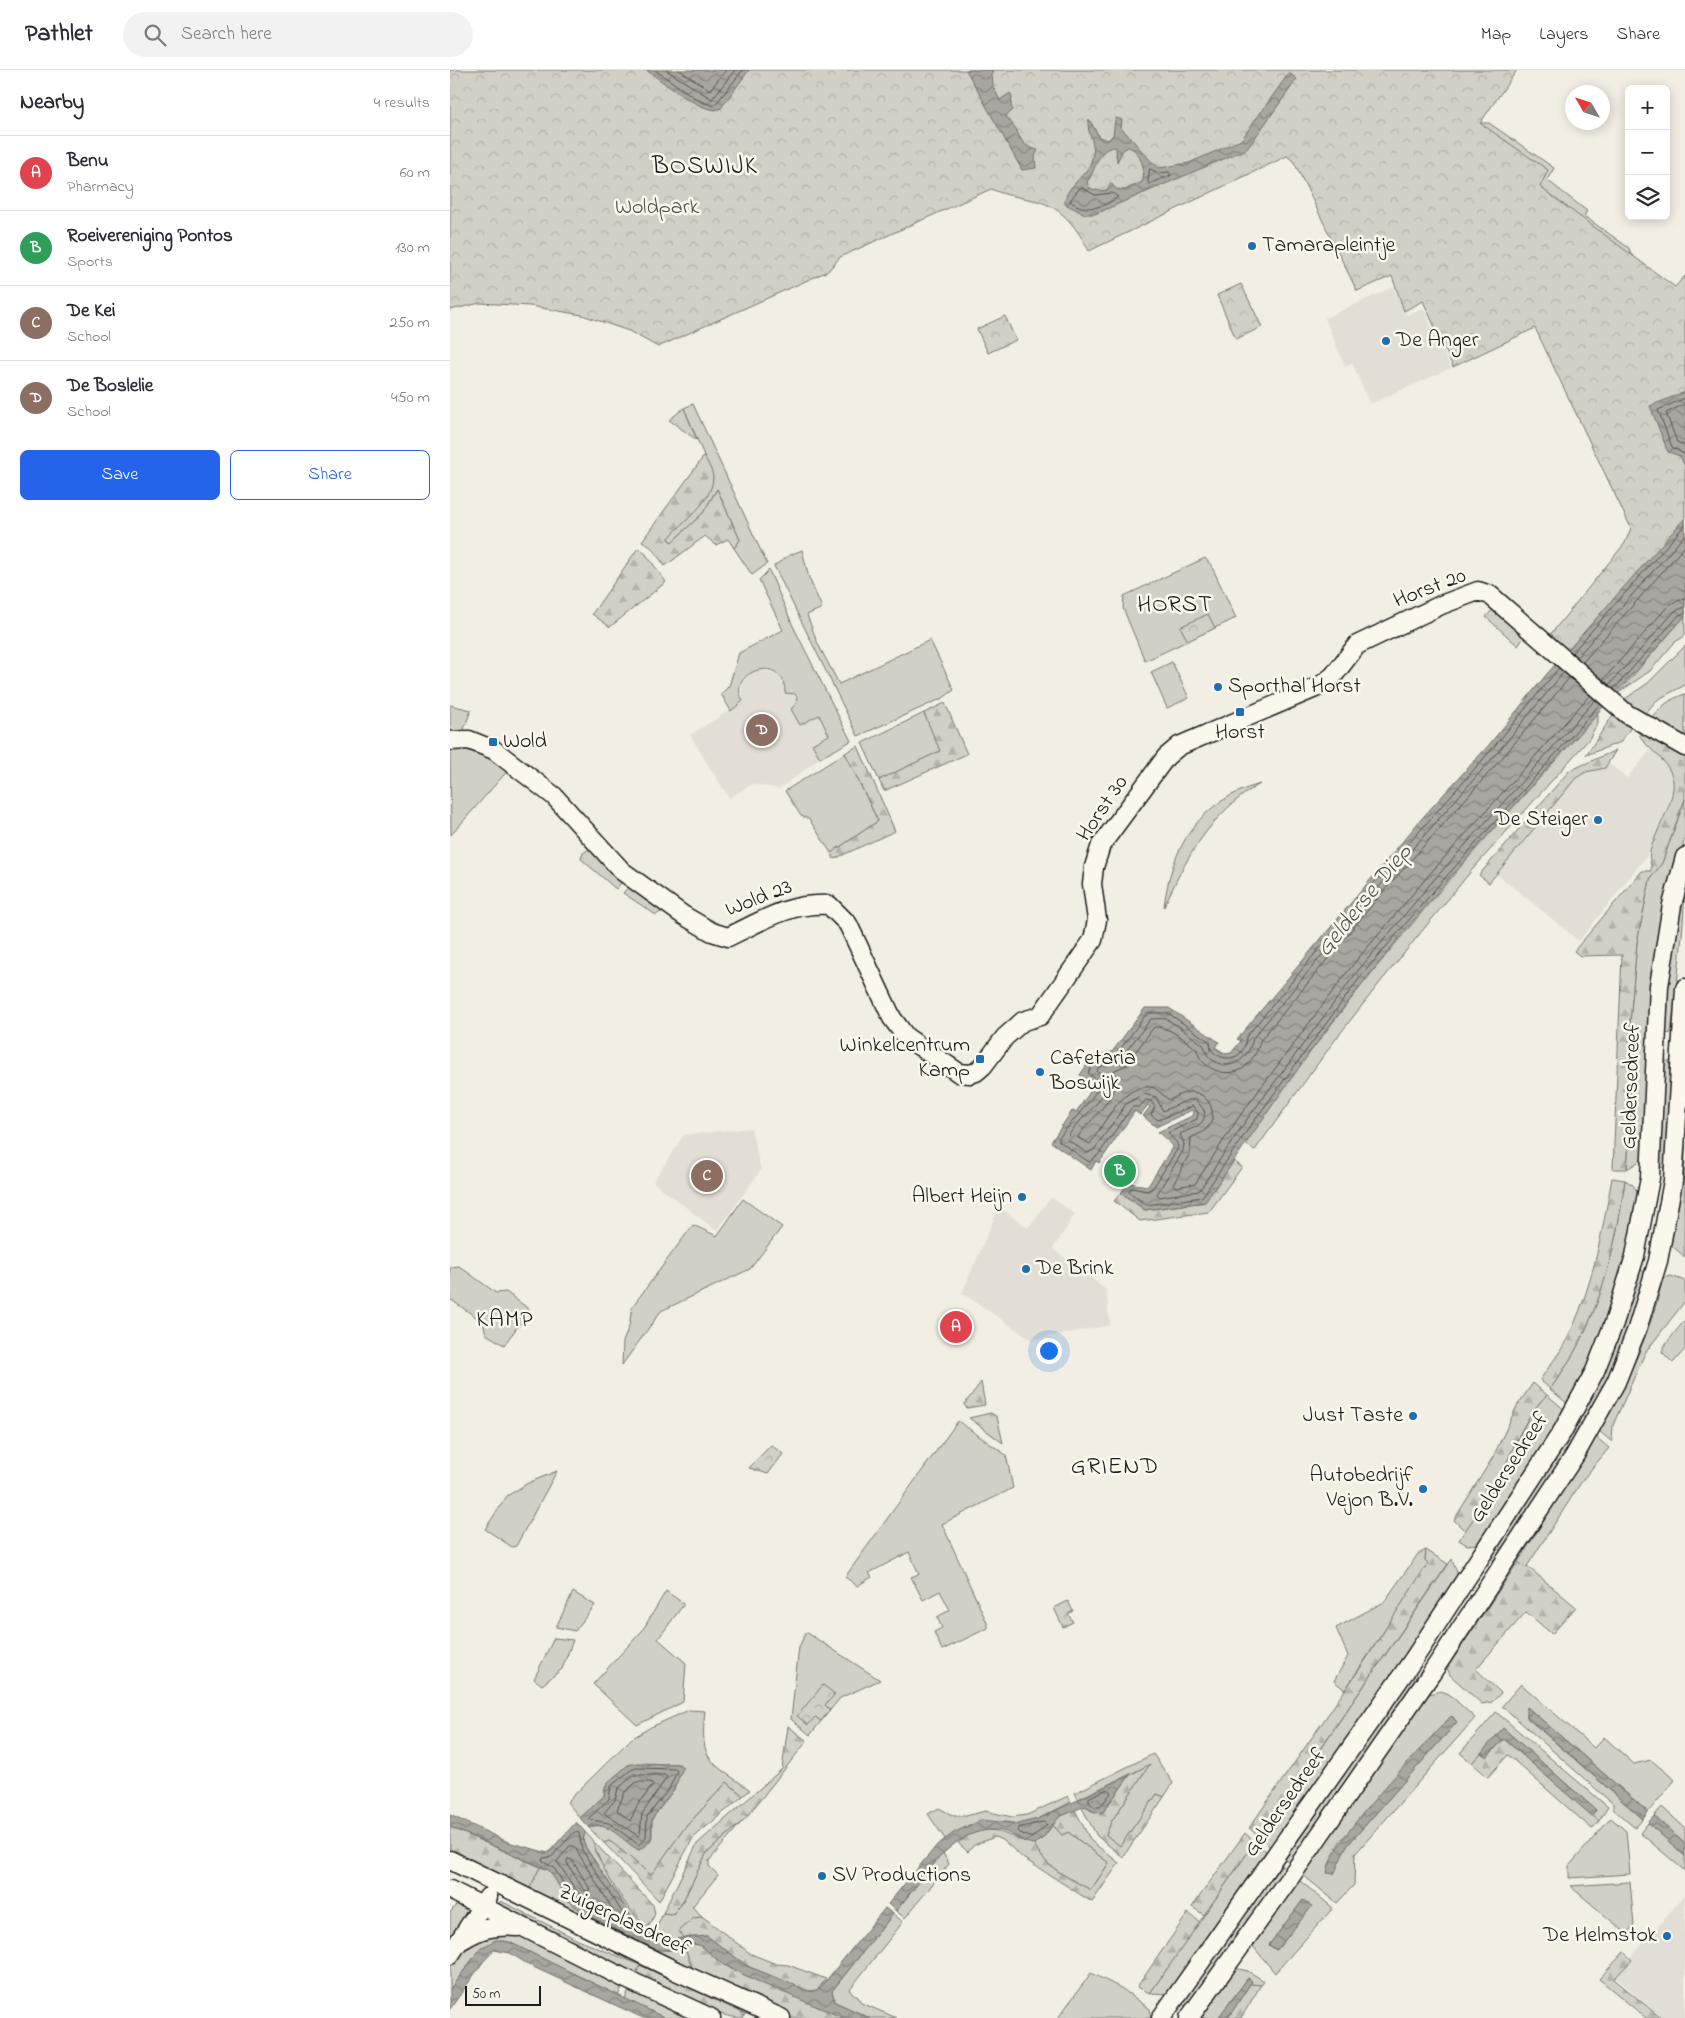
<!DOCTYPE html>
<meta charset="utf-8">
<style>
:root{--surface:#fff;--page:#f2f2f3;--text:#2b2b33;--muted:#7c7c81;--line:#e1e1e2;--accent:#2563eb}
body{margin:0;font-family:"Indie Flower",sans-serif;background:var(--page);color:var(--text)}
.controls{position:absolute;right:15px;top:15px;display:grid;overflow:hidden;border-radius:8px;box-shadow:0 2px 12px #0003}
.controls button{width:45px;height:45px;display:grid;place-items:center;padding:0;border:0;border-bottom:1px solid var(--line);background:var(--surface);color:var(--text);font:25px sans-serif}
.compass{position:absolute;left:1115px;top:15px;width:45px;height:45px;border-radius:50%;background:var(--surface);box-shadow:0 2px 12px #0003;rotate:309deg}
.scale{position:absolute;left:15px;bottom:12px;width:76px;box-sizing:border-box;padding-left:5px;border:2px solid #1c1c1c;border-top:0;font-size:14px;line-height:18px;white-space:nowrap;color:#1c1c1c;-webkit-text-stroke:4px #fbf7ec;paint-order:stroke}
.you{position:absolute;left:598px;top:1280px;width:18px;height:18px;margin:-12px;border:4px solid #fff;border-radius:50%;background:#1a73e8;box-shadow:0 0 0 8px #1a73e833}
.badge{display:grid;place-items:center;width:32px;height:32px;border-radius:50%;background:var(--accent);color:#fff;font-size:16px;font-weight:700}
.pin{position:absolute;translate:-50% -50%;border:2px solid #fff;box-shadow:0 1px 5px #0006}
.list{margin:0;padding:0;list-style:none}
h2{display:flex;justify-content:space-between;align-items:center;height:65px;margin:0;padding:0 20px;font-size:21px}
h2 small{font-size:16px;font-weight:400;color:var(--muted)}
.list li{display:grid;grid-template-columns:32px 1fr auto;gap:15px;align-items:center;box-sizing:border-box;height:75px;padding:0 20px;border-top:1px solid var(--line)}
.list b{display:block;font-size:19px;white-space:nowrap}
.list p{margin:0;font-size:16px;white-space:nowrap;color:var(--muted)}
.list em{font-size:16px;font-style:normal;color:var(--muted)}
.actions{display:flex;gap:10px;padding:15px 20px}
.actions a{flex:1;padding:11px 0;border:1px solid var(--accent);border-radius:8px;text-align:center;font-size:18px;color:var(--accent)}
.actions .main{background:var(--accent);color:#fff}
.icon{flex:none;width:28px;height:28px;fill:none;stroke:currentColor;stroke-width:2;stroke-linecap:round;stroke-linejoin:round}
.map{position:relative;flex:none;width:1235px;height:1948px;overflow:hidden}
header{display:flex;align-items:center;gap:30px;box-sizing:border-box;height:70px;padding:0 25px;background:var(--surface);border-bottom:1px solid var(--line)}
header strong{font-size:24px}
nav{display:flex;gap:28px;margin-inline-start:auto;font-size:18px}
.search{width:350px;height:45px;background:var(--page);display:flex;align-items:center;gap:12px;box-sizing:border-box;padding:0 18px;border-radius:28px;color:var(--muted);font-size:19px}
main{display:flex}
aside{flex:1;background:var(--surface)}
.map>svg:first-child{display:block}
</style>
<header>
<strong>Pathlet</strong>
<div class="search"><svg class="icon" aria-label="search" viewBox="0 0 24 24"><circle cx="10" cy="10" r="6"/><path d="M15 15l6 6"/></svg>Search here</div>
<nav><a>Map</a><a>Layers</a><a>Share</a></nav>
</header>
<main>
<aside>
<h2>Nearby<small>4 results</small></h2>
<ul class="list">
<li><span class="badge" style="background:#e0444e">A</span><div><b>Benu</b><p>Pharmacy</p></div><em>60 m</em></li>
<li><span class="badge" style="background:#2e9e5b">B</span><div><b>Roeivereniging Pontos</b><p>Sports</p></div><em>130 m</em></li>
<li><span class="badge" style="background:#8d6e63">C</span><div><b>De Kei</b><p>School</p></div><em>250 m</em></li>
<li><span class="badge" style="background:#8d6e63">D</span><div><b>De Boslelie</b><p>School</p></div><em>450 m</em></li>
</ul>
<div class="actions"><a class="main">Save</a><a>Share</a></div>
</aside>
<div class="map">
<svg width="1235" height="1948" viewBox="0 0 1235 1948">
<defs>
<pattern id="forest-firs" width="22" height="20" patternUnits="userSpaceOnUse" patternTransform="scale(1.25)"><rect width="22" height="20" fill="#d2cfc6"/><path d="M5 1l3.5 6h-7zM16 11l3.5 6h-7z" fill="#b4b1aa"/></pattern>
<pattern id="park-crowns" width="20" height="18" patternUnits="userSpaceOnUse" patternTransform="scale(1.25)"><rect width="20" height="18" fill="#d2cfc6"/><path d="M2 6a3 3 0 1 1 6 0M12 15a3 3 0 1 1 6 0" fill="none" stroke="#b4b1aa"/></pattern>
<pattern id="water-waves" width="16" height="10" patternUnits="userSpaceOnUse" patternTransform="scale(1.25)"><rect width="16" height="10" fill="#a9a6a0"/><path d="M0 5q4-4 8 0t8 0" fill="none" stroke="#898682"/></pattern>
</defs>
<rect width="100%" height="100%" fill="#f2eee4"/>
<filter id="ink" filterUnits="userSpaceOnUse"><feTurbulence type="fractalNoise" baseFrequency=".02" numOctaves="2"/><feDisplacementMap in="SourceGraphic" scale="10" xChannelSelector="R" yChannelSelector="G"/><feConvolveMatrix kernelMatrix="1 2 1 2 8 2 1 2 1" color-interpolation-filters="sRGB"/></filter>
<g filter="url(#ink)">
<path fill="#e2ded5" d="M943,217L957,245L973,238L1001,298L920,334L902,293L895,297L875,248Z
M313,599L328,605L335,620L347,628L346,634L341,639L351,655L369,645L379,665L362,674L370,688L329,719L303,714L279,728L240,665L293,632L291,624L293,612L302,602Z
M1202,678L1219,698L1224,714L1223,721L1199,783L1129,871L1042,800L1121,707L1158,693L1177,708Z
M301,1058L311,1100L267,1161L203,1112L234,1065Z
M601,1127L625,1144L603,1179L656,1220L660,1255L582,1270L512,1223L549,1137L578,1158Z
M1235,1825V1948H1212L1164,1906Z"/>
<path fill="#d2cfc6" stroke="#777671" fill-rule="evenodd" d="M1018,53H1039L1104,98L1097,110L1137,141L1134,146L1179,178L1181,186L1124,153Z
M243,334L317,494L302,505L284,478L290,470L267,419L253,443L222,472L218,468L247,439L263,407L234,338Z
M352,480L359,508L372,538L357,545L368,574L389,614L480,570L504,620L493,628L408,666L324,496L338,486Z
M755,488L761,495L786,548L695,591L673,538L674,526Z
M319,500L343,556L401,671L370,688L362,674L379,665L369,645L350,655L341,639L346,634L347,627L345,624L335,623C335,581 275,602 293,631L281,641L271,624L279,616L289,583L333,560L309,510Z
M1044,538L1077,563L1068,576L1036,547Z
M1235,546V566L1225,572L1200,601L1168,623Z
M1235,576V615L1207,630L1193,646L1175,629L1198,613Z
M722,592L739,628L717,638L701,602Z
M1235,624V670L1201,652C1208,637 1220,629 1235,624Z
M0,635L21,640L13,662L0,664Z
M474,643L491,681L429,710L412,673Z
M1148,644V652L1139,669L1022,800L928,915L885,970L805,1080L795,1074C821,1031 853,991 884,951C966,844 1057,743 1148,644Z
M0,676H18L60,698L1,765Z
M395,683L428,751L381,783L359,749L351,746L335,721Z
M810,714C762,741 735,789 714,837C721,777 749,731 810,714Z
M1235,729V768L1221,815L1196,990L1193,1089L1177,1099L1180,1050V952L1187,872L1200,809L1212,793Z
M142,777L174,809L166,819L131,789L133,783Z
M1235,805C1235,858 1227,909 1221,963L1214,964L1219,907Z
M181,814L212,841L206,845L173,823Z
M1211,991H1220L1218,1096L1214,1098L1207,1096Z
M1235,1075L1234,1178L1235,1187L1221,1175L1233,1108Z
M1175,1110L1183,1115L1190,1126C1173,1198 1156,1271 1119,1335L1100,1319C1147,1258 1165,1185 1175,1110Z
M293,1129L332,1157L300,1199L211,1241L172,1295L173,1272L179,1256L182,1237L243,1155L267,1166Z
M9,1196L46,1223L56,1222L80,1240L54,1275L36,1264L33,1252L0,1229V1197Z
M1188,1200L1198,1202L1166,1297L1138,1351L1130,1344Z
M1221,1206L1235,1211V1231L1195,1283L1163,1355L1162,1372L1149,1361C1177,1313 1201,1262 1213,1208Z
M1235,1250V1279L1223,1293L1212,1282L1214,1276Z
M1097,1325L1116,1341L1030,1474L1017,1475L1009,1470C1029,1440 1047,1409 1064,1377C1074,1358 1080,1340 1097,1325Z
M1127,1350L1135,1357L1049,1489L1043,1490L1040,1487Z
M508,1351L556,1385L563,1418L492,1454L538,1555V1558L492,1580L484,1562L492,1558L487,1547L500,1540L490,1521L473,1530L461,1507L469,1504L459,1482L419,1503L422,1507L407,1516L395,1507Z
M1146,1367L1159,1378L1134,1408L1076,1498L1068,1492Z
M107,1401L66,1476L62,1477L35,1459L57,1426L78,1413Z
M976,1480L975,1490L979,1493L895,1620L884,1611L898,1586L886,1558L934,1532L968,1484Z
M1002,1489L1009,1508L823,1779L809,1767Z
M216,1521L234,1534L208,1569L236,1593L233,1632L187,1655L143,1614L192,1561Z
M123,1522L145,1535L125,1561L106,1557Z
M356,1562L430,1610L390,1628L360,1665L341,1649L349,1577Z
M104,1568L123,1570L112,1599L92,1615L84,1609Z
M962,1604L969,1610L842,1795L834,1788Z
M1071,1614L1144,1678L1154,1667L1184,1694L1201,1690L1225,1710L1198,1742L1077,1637V1648L1193,1749L1185,1758L1163,1739V1734L1052,1636Z
M991,1621L999,1624L1025,1648L905,1784L904,1815L887,1833L853,1805L870,1776L971,1626ZM1002,1646L1007,1652L911,1760L896,1777L891,1786L886,1778L891,1770Z
M239,1640L255,1641C249,1694 261,1691 300,1720L293,1726L277,1712L233,1760L201,1806L159,1771L154,1773L139,1758C154,1748 177,1772 189,1780L196,1776L202,1767V1749L224,1719L230,1694H181L155,1716L154,1726L130,1748L117,1732L181,1669L201,1657Z
M1046,1642L1158,1737L1149,1751L1142,1746L1146,1740L1054,1659L1022,1693L1010,1683Z
M703,1684L723,1713L714,1727L707,1724L670,1776L656,1765L661,1752L699,1695L628,1729L625,1723Z
M618,1726L621,1732L588,1749L568,1754L556,1752L519,1755L495,1769L478,1744L489,1738L504,1746H516L535,1741L562,1747L577,1745Z
M1212,1737L1235,1758V1774L1204,1746Z
M1161,1748L1176,1761L1180,1804L1119,1808V1796Z
M294,1749L259,1791V1796L268,1805L242,1837L253,1847L244,1848L230,1862L233,1868L215,1870L203,1866L213,1843L223,1844L234,1829L256,1784Z
M1198,1753L1235,1786V1801L1190,1763Z
M603,1755L612,1765L618,1762L659,1793L641,1820C619,1808 593,1797 584,1773L592,1769Z
M135,1762L143,1771L145,1782L191,1853L198,1858L196,1863L189,1858L136,1778L133,1770Z
M805,1772L819,1784L720,1924L700,1923Z
M493,1783L499,1794L455,1848L446,1841Z
M830,1794L838,1801L738,1938L731,1933Z
M90,1797L99,1800L108,1813L192,1872L189,1879L79,1819Z
M849,1810L883,1838L825,1903L802,1875ZM853,1830L861,1836L826,1880L819,1875Z
M1180,1812L1184,1855L1177,1864L1120,1816Z
M11,1828L28,1837L0,1874V1843Z
M51,1831L128,1870L190,1895L185,1906L46,1837Z
M443,1844L453,1852L399,1920L408,1927L411,1933L447,1948H420L385,1932L382,1921Z
M64,1863L173,1914L168,1926L59,1872L46,1870L31,1878L0,1919V1896L18,1872L26,1866Z
M199,1876C211,1882 223,1881 235,1877L244,1905L196,1882Z
M784,1898L798,1901L814,1911L811,1915L800,1914L802,1911L798,1908L768,1948H749Z
M641,1903L671,1918L700,1939L701,1948H608Z
M180,1917L248,1948H215L175,1929Z"/>
<path fill="url(#forest-firs)" stroke="#777671" d="M234,338L247,370L219,350Z
M254,386C257,392 263,401 263,408C262,433 232,452 218,469L222,472L253,443L267,419L290,470L284,478L278,469L266,475L255,466L215,496L201,477L192,471Z
M188,478L195,483L216,512L160,557L142,544Z
M495,633L517,684L434,721L429,710L490,681L474,643Z
M1163,645L1181,657L1171,672L1136,685Z
M1188,661L1208,668L1235,683V729L1212,793L1200,809L1187,872L1180,952V1050L1177,1099H1163L1172,885L1130,886L1124,881L1192,801H1201C1202,794 1198,788 1200,782C1205,760 1229,727 1222,706C1216,686 1192,677 1188,661Z
M408,676L445,761L384,789L381,783L428,751L395,683Z
M1166,680L1155,698L1136,702L1126,708L1039,813L1029,805L1119,701Z
M784,1091L792,1097L759,1142L690,1151L664,1131L671,1123L695,1140L755,1132Z
M1162,1108L1175,1110C1165,1185 1147,1258 1100,1319L1090,1310C1098,1297 1109,1285 1116,1271C1142,1221 1152,1163 1162,1108Z
M531,1312L535,1335L517,1338L514,1335Z
M1083,1313L1097,1325C1072,1348 1063,1383 1047,1412C1037,1429 1026,1445 1015,1461L1004,1450L1043,1387L1067,1336Z
M541,1343L547,1347L553,1373L519,1348Z
M976,1480L998,1494L809,1767L799,1758L911,1597L978,1493L975,1490Z
M1068,1492L1076,1498L1077,1496L1126,1537L1102,1564L1076,1542L1026,1599L1051,1623L1042,1632L1032,1634L1000,1605L997,1598Z
M338,1656L357,1671L295,1749L256,1784L234,1829L223,1844L213,1843L247,1774L332,1699Z
M1054,1669L1149,1751L1142,1759L1058,1685L1038,1707L1022,1693L1031,1683L1037,1687Z
M700,1694L661,1752L656,1765L670,1776L707,1724L714,1727L673,1787L647,1766L632,1738L635,1736L641,1741L653,1742L680,1705Z
M277,1712L293,1726L243,1768L209,1831L154,1773L159,1771L164,1774L201,1805L233,1760Z
M625,1740L641,1771L669,1793L642,1832L573,1788L554,1771L545,1767L524,1775L518,1782L508,1773C541,1745 555,1770 584,1773C593,1797 619,1808 641,1820L659,1793L618,1762L612,1765L603,1755L609,1747Z
M0,1757L90,1797L79,1820L0,1786Z
M795,1763L805,1772L754,1845L742,1837Z
M143,1771L203,1835L205,1844L198,1858C178,1843 149,1796 143,1771Z
M738,1843L750,1852L700,1923L687,1917Z
M253,1847L301,1884L326,1894L338,1895L376,1909L367,1920L357,1921L297,1896L257,1866L233,1868L229,1860L244,1848Z
M242,1874L250,1875L281,1899L394,1948H336L244,1905L235,1877Z
M1174,1882L1182,1890L1164,1909L1211,1948H1196L1149,1909Z
M190,1895L295,1944L293,1948C264,1948 213,1919 185,1906Z
M800,1914L811,1915L791,1948H778Z"/>
<path fill="url(#park-crowns)" stroke="#777671" d="M0,0H198L213,10L285,0H1067L1030,53L1098,100L1090,117L1225,217L1235,206V544L1162,624L1100,565L1175,473L1181,458L1085,258L1003,297L973,231L954,241L942,206L907,221L844,92L837,86L639,181C627,158 613,138 587,131C571,127 556,126 541,119L390,187L378,201L208,277L179,261L132,245L80,236L30,233L0,240Z
M791,214L812,257L786,269L767,225Z
M555,246L566,270L538,283L527,259Z
M758,544L765,558L738,571L730,557Z
M321,1375L333,1384L318,1404L299,1398Z
M618,1531L623,1541L618,1544L623,1552L613,1557L604,1538Z
M373,1615L385,1624L375,1635L380,1640L371,1651L365,1647L358,1655L347,1646Z"/>
<path fill="url(#water-waves)" stroke="#716f6b" fill-rule="evenodd" d="M196,0H299L271,38C256,48 210,9 196,0Z
M516,0H542L543,17L550,30L560,23L562,26L561,36L563,40L556,46C559,51 563,54 566,59C571,71 574,77 588,80L585,87L586,98L572,100Z
M839,3L847,9L797,79L645,144H635L615,134C613,121 631,109 638,98C641,94 642,88 643,84C646,71 635,62 639,49L649,67L658,70L663,65L665,50L666,48L672,50L671,58C685,71 695,87 709,98L739,93L791,70ZM678,77C690,80 697,101 692,112L675,120L666,119L661,113L658,119C652,122 645,121 639,117L637,112C647,99 647,77 666,77L667,92L673,80Z
M1235,322V396L1230,386L1218,382L1200,336Z
M1235,448V546C1128,667 1015,783 915,910C858,981 808,1057 755,1132L695,1140L671,1123L678,1113L698,1116L723,1076L708,1062L744,1045L742,1040L706,1057L693,1046L700,1037L698,1035L690,1045L685,1041L649,1093L646,1091L641,1100L601,1072L622,1041L626,1042L645,1015L630,1005L643,986L662,982L695,938H719L769,972L765,977L776,984L781,983L791,971L787,969L973,747L1038,676L1096,605Z
M1077,1637L1198,1742L1193,1749L1077,1647Z
M1001,1646L1007,1652L896,1777L884,1804L877,1803C880,1769 974,1676 1001,1646Z
M1053,1658L1146,1740L1142,1746L1054,1669L1037,1687L1031,1683Z
M187,1693L227,1694L233,1698L224,1719L202,1749L201,1770L189,1780C175,1774 156,1747 139,1758L130,1748L154,1726L157,1713L178,1695Z
M680,1705L653,1742L646,1743L635,1736L609,1747L592,1769L583,1774C570,1772 560,1761 547,1760C501,1757 471,1810 446,1841L438,1834L487,1775L505,1762L532,1750L568,1754L588,1749Z
M0,1745L58,1772L98,1783L126,1752L135,1762L133,1770L136,1778L189,1858L215,1870L257,1866L297,1896L362,1922L370,1918L435,1838L443,1844L382,1921L385,1932L420,1948H394L311,1913L272,1894L250,1875L242,1874L227,1880H207L135,1844L119,1832L99,1800L0,1757Z
M1204,1746L1235,1774V1786L1198,1753Z
M853,1830L862,1836L827,1880L819,1875Z
M46,1870L59,1872L215,1948H193L79,1895L60,1883L44,1880L33,1892L0,1939V1919L31,1878Z
M798,1908L802,1911L778,1948H768Z"/>
<g fill="none" stroke-linecap="round" stroke-linejoin="round">
<path stroke="#545351" stroke-width="1" d="M205,0L248,30L264,36L293,0
M216,0L262,29L285,0
M229,0L260,20L276,0
M700,99L709,103L719,102L721,105L699,114L698,112Z
M631,117L645,125L662,123L668,127C654,138 634,143 620,131Z
M1235,328L1208,340L1222,377L1235,385
M1235,334L1216,343L1227,372L1235,376
M1122,583L1235,455
M1127,587L1235,465
M1133,592L1235,476
M1109,598L1042,679L922,815L796,967C796,988 776,995 761,980L760,972L718,943H697L666,985L645,991L638,1003L649,1011V1017C637,1037 622,1050 609,1068V1071L639,1092L648,1085L682,1037H689L696,1030L701,1031L705,1037L701,1045L708,1050L743,1036L748,1043L747,1049L718,1063L727,1073L728,1078L703,1118L698,1121L681,1118L679,1122L697,1135L752,1127L801,1055L912,905L987,817L1150,634
M1114,602L1047,683L927,819L803,968C800,986 783,1003 764,991C757,987 757,983 754,976C752,973 721,951 716,949C712,948 705,949 701,949L670,989L649,997L647,1001L655,1009C662,1031 618,1054 618,1070L637,1083L644,1080L676,1034L694,1024L706,1027L713,1041L738,1030H746L754,1040C758,1056 741,1058 730,1064L734,1074L733,1081L707,1124L709,1127L749,1121L795,1052L907,902L982,812L1145,630
M1120,607L1052,688L932,823L810,971C808,981 803,989 795,997C781,1008 759,1002 750,988C748,985 748,981 745,978C735,969 717,956 704,957L676,995L661,1002C662,1007 664,1012 664,1017C662,1034 629,1060 628,1068L640,1074C654,1054 675,1009 705,1018L719,1030C726,1027 733,1022 741,1022C758,1022 769,1044 758,1057C754,1063 747,1064 741,1068L740,1083L723,1115L725,1117L745,1114L789,1047L901,897L977,807L1140,625
M1153,610L1219,535L1226,531L1235,529
M1159,615L1225,541L1235,537
M1164,619L1229,545L1235,543
M187,1698L225,1699L227,1701L220,1717L197,1747L196,1767L189,1775L159,1753L141,1750L139,1748L159,1729L161,1716L181,1700Z
M184,1705H215L217,1707L192,1744L190,1764L188,1766L154,1743L165,1730L168,1719Z
M187,1712H201L203,1715L187,1736L180,1751L167,1740L175,1722Z
M658,1719L661,1723L650,1737H644L639,1732V1728Z
M594,1752L597,1755L582,1768L568,1762L569,1758Z
M125,1762L129,1763L132,1780L181,1856L180,1859L138,1840L123,1829L104,1798L92,1791L93,1788L101,1787Z
M120,1776H124L163,1840L162,1844C131,1838 124,1814 107,1792Z
M118,1789L122,1790L140,1819L139,1822L133,1819L117,1793Z"/>
<defs>
<path id="secondary" d="M0,671L19,670L44,680L104,726L172,801L233,845L262,862L278,867C314,850 338,833 379,835L398,854L442,948L456,967L509,1003L520,1004L526,1002L533,996L555,967L573,951L590,946L643,870L647,850L642,814L644,797L651,775L716,687L729,676L870,616L883,606L907,575L991,535L1028,521L1040,525L1177,644L1235,677
M0,1790L226,1901L331,1948
M0,1820L174,1908L261,1948
M12,1870C31,1858 46,1855 68,1857
M0,1885L38,1827
M711,1948L963,1590L1112,1362L1145,1301L1164,1253L1185,1186L1200,1108L1209,916L1222,835L1235,787
M739,1948L851,1792L981,1604L1125,1385L1166,1312L1187,1259L1208,1191L1223,1111L1235,918"/>
</defs>
<use href="#secondary" stroke="#1c1c1c" stroke-width="21"/>
<use href="#secondary" stroke="#fbf7ec" stroke-width="18"/>
</g>
</g>
<g fill="#1f6fb2" stroke="#fbf7ec" stroke-width="2">
<circle cx="802" cy="176" r="5"/>
<circle cx="936" cy="271" r="5"/>
<circle cx="768" cy="617" r="5"/>
<rect x="785" y="637" width="10" height="10" rx="2.5"/>
<rect x="38" y="667" width="10" height="10" rx="2.5"/>
<circle cx="1148" cy="750" r="5"/>
<rect x="525" y="984" width="10" height="10" rx="2.5"/>
<circle cx="590" cy="1002" r="5"/>
<circle cx="572" cy="1127" r="5"/>
<circle cx="576" cy="1199" r="5"/>
<circle cx="963" cy="1346" r="5"/>
<circle cx="973" cy="1419" r="5"/>
<circle cx="372" cy="1806" r="5"/>
<circle cx="1217" cy="1866" r="5"/>
</g>
<g text-anchor="middle" dominant-baseline="central" stroke-width="5" stroke-linejoin="round" paint-order="stroke">
<g font-size="22" fill="#53524f" stroke="#fbf7ec">
<text x="207" y="138">Woldpark</text>
</g>
<g font-size="22" fill="#1c1c1c" stroke="#fbf7ec" text-anchor="start">
<text x="812" y="176">Tamarapleintje</text>
<text x="946" y="271">De Anger</text>
<text x="778" y="617">Sporthal Horst</text>
<text x="790" y="663" text-anchor="middle">Horst</text>
<text x="53" y="672">Wold</text>
<text x="1138" y="750" text-anchor="end">De Steiger</text>
<text x="520" y="976" text-anchor="end">Winkelcentrum<tspan x="520" dy="25">Kamp</tspan></text>
<text x="600" y="989">Cafetaria<tspan x="600" dy="25">Boswijk</tspan></text>
<text x="562" y="1127" text-anchor="end">Albert Heijn</text>
<text x="586" y="1199">De Brink</text>
<text x="953" y="1346" text-anchor="end">Just Taste</text>
<text x="963" y="1406" text-anchor="end">Autobedrijf<tspan x="963" dy="25">Vejon B.V.</tspan></text>
<text x="382" y="1806">SV Productions</text>
<text x="1207" y="1866" text-anchor="end">De Helmstok</text>
</g>
<g font-size="22" fill="#1c1c1c" stroke="#fbf7ec">
<text transform="translate(980 519) rotate(-21)">Horst 20</text>
<text transform="translate(653 739) rotate(-56)">Horst 30</text>
<text transform="translate(309 829) rotate(-21)">Wold 23</text>
<text transform="translate(1182 1016) rotate(-88)">Geldersedreef</text>
<text transform="translate(1060 1398) rotate(-57)">Geldersedreef</text>
<text transform="translate(836 1733) rotate(-55)">Geldersedreef</text>
<text transform="translate(174 1851) rotate(25)">Zuigerplasdreef</text>
</g>
<g font-size="24" letter-spacing="1" fill="#1c1c1c" stroke="#fbf7ec">
<text x="725" y="535">HORST</text>
<text x="55" y="1250">KAMP</text>
<text x="665" y="1397">GRIEND</text>
</g>
<g font-size="24" font-style="italic" fill="#545351" stroke="#fbf7ec">
<text transform="translate(915 831) rotate(-51)">Gelderse Diep</text>
</g>
<g font-size="25" letter-spacing="1" fill="#1c1c1c" stroke="#fbf7ec">
<text x="255" y="97">BOSWIJK</text>
</g>
</g>
</svg>
<div class="controls">
<button>+</button>
<button>−</button>
<button><svg class="icon" aria-label="layers" viewBox="0 0 24 24"><path d="M12 4l9 5-9 5-9-5zM3 14l9 5 9-5"/></svg></button>
</div>
<svg class="compass" viewBox="-18 -18 36 36"><path d="M0-13l5 13h-10z" fill="#e53935"/><path d="M0 13l5-13h-10z" fill="#7c7c81"/></svg>
<div class="scale">50 m</div>
<div class="you"></div>
<div class="pin badge" style="left:506px;top:1257px;background:#e0444e">A</div>
<div class="pin badge" style="left:670px;top:1101px;background:#2e9e5b">B</div>
<div class="pin badge" style="left:257px;top:1106px;background:#8d6e63">C</div>
<div class="pin badge" style="left:312px;top:660px;background:#8d6e63">D</div>
</div>
</main>
